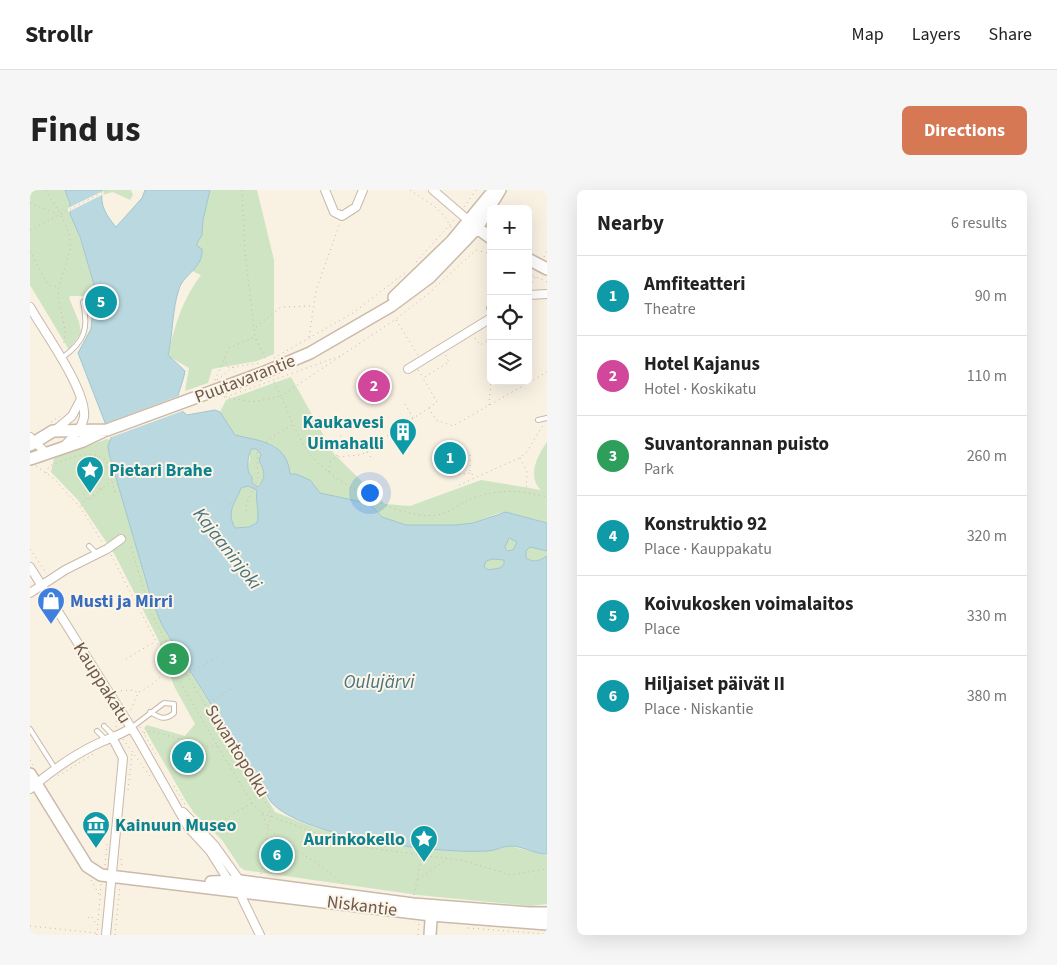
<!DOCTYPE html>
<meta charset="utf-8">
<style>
:root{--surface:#fff;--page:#f6f6f6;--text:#222;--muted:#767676;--line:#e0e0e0;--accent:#d67854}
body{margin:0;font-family:"Source Sans 3",sans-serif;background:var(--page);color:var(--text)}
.controls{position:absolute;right:15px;top:15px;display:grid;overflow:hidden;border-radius:8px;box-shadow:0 5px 20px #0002}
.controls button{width:45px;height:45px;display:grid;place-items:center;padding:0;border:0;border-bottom:1px solid var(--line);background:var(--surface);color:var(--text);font:25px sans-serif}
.you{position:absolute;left:339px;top:302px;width:18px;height:18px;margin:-12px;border:4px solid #fff;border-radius:50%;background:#1a73e8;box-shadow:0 0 0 8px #1a73e833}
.badge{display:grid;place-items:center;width:32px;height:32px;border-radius:50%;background:var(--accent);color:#fff;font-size:16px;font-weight:700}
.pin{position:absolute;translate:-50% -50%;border:2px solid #fff;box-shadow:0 1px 5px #0006}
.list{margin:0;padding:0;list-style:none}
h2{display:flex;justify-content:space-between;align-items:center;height:65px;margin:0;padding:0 20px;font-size:21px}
h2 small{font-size:16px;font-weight:400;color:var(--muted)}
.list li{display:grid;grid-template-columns:32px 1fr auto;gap:15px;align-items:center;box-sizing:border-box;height:80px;padding:0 20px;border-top:1px solid var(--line)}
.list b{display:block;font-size:19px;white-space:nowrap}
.list p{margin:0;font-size:16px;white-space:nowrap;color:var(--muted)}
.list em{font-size:16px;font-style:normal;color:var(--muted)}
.icon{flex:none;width:28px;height:28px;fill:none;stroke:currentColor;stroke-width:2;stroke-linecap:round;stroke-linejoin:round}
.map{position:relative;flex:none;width:517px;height:745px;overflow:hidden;border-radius:8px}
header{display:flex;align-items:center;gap:30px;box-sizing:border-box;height:70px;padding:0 25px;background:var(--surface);border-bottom:1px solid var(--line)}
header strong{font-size:24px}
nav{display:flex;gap:28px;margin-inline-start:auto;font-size:18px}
.intro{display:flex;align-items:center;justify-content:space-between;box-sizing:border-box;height:120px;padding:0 30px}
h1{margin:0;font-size:35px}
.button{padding:12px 22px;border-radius:8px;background:var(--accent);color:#fff;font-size:18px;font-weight:700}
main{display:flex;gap:30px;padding:0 30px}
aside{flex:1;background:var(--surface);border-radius:8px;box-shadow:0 5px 20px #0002}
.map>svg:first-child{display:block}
</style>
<header>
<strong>Strollr</strong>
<nav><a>Map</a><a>Layers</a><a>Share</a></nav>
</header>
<div class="intro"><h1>Find us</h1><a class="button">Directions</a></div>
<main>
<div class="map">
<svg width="517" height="745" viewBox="0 0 517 745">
<rect width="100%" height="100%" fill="#f9f1e2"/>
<path fill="#cfe4c3" d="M0,0H35L65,98H61V106H40L39,108L49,132L51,142L39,160L0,95Z
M72,0H101L103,5L100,10L83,2L72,5Z
M180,0H227L244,70V164L227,171L182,179L178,193L155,201L159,178L138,166C144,137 153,108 171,85L162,81L167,53L172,45L173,30Z
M261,187L304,264L355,314L380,316L451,290L511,300C497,286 507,266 517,252V333L485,324L469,323L443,333L426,335H376L352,327L343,317L332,312L290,303L280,290L260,284L245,256L205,245L190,222L196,210Z
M77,249L81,250L78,256L79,264L122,411L132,435L245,622L286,638L345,652L459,661L479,656L517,665V714L501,716L388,705L214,680L210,677L192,650L164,623L156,611L114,538L117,535L155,546L165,534L144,496L128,449L85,365L48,310L21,282L24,268Z
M220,259H226L231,263L229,271C235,280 236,289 227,297L222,293L216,278L220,270Z
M218,296L227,300C225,311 230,321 227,333L219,337L205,338C196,321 205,314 211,298Z
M475 355a6 6 0 1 1 12 0a6 6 0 1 1-12 0Z
M505,356L517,361V366C509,371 504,373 496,368V361L500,357Z
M463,369L474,370L475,374L471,378L458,380L454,377L456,371Z"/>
<path fill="#b9d8e0" stroke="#a1c6d0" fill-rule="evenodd" d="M35,0H72C70,16 76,25 86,37L112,8L115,0H180L173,30L172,45L167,53V56L172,59C174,77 153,85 149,99C142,120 143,144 138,165L155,181C153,194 146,205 147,217L157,225L185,220L190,222L205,245C230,251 257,252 260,284H266L280,290L290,303L332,312L343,317L352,327L376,335H426L443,333L476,322L517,333V361L500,357L496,361V368C504,373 509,371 517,366V664C504,664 493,656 480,656C472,656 465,661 458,661C409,664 273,648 241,612L132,435L122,411L79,264L78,256L81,248L48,163L61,139L65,98L50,47L40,24V14ZM221,259H226L231,264L229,271C235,280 236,289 228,297L222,293V287C215,281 218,268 221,259ZM218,296L227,300C225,311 230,321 227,333L219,337L205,338C196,321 205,314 211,298ZM479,348L487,352L483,360L477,361L475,357ZM463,369L474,370V374L470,378L458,380L454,377L456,371Z"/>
<path fill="#f9f1e2" d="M73,1L74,4L38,22V18Z
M151,205L149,216L155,220L79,248L74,234Z"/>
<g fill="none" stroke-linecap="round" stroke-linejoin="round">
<defs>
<path id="lane" d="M459,118L461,122
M32,168C55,151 59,139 53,112
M508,230L517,228
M59,356L66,363
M74,536L84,546
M101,538L134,513L144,514V523C135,531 130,528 120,522
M0,539L26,580
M67,541L76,550"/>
<path id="street" d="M295,0L304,22L312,26L326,17L333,0
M403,0L439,31
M498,105L517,104
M0,117C14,142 57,200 54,227C52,238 43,247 35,255
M378,179L461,128
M24,241L42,226L51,209
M0,247L16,263
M0,377L107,547L158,637L180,661L200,693
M0,403L35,380L77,359L91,349
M0,599C20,582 45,564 69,553C80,548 90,545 101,538
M153,622L185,656L210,691L209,700L213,710L230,745
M76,745L93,568L83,549"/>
<path id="secondary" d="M442,34L461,48
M498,69L517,79
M364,107L422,51L464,0
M0,255L23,241L77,240L235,182L280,163L361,116L400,87L447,38L470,0
M0,269L53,251L74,241
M0,584L57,676L71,685L401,725L517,734
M181,692L210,691L383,714L499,723H517
M400,745L402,717"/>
</defs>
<use href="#lane" stroke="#c8b9ab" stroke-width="6"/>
<use href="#street" stroke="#c8b9ab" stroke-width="10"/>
<use href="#secondary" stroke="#cbbaa9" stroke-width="14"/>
<path stroke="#cfb5a1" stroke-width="1" stroke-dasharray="1 4" stroke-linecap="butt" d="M16,0C24,15 37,32 40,49C43,65 28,88 28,106C29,120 40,144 32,156
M212,0L215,62L225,147L236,170
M380,0L404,16L416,28L421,38
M0,13L28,24
M434,17L446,0
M0,40L77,0
M0,61L18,95L29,97
M514,67L517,61
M386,72L425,29
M498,83L517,92
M500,97L505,87
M366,130L388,165
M226,137L251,117L282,116
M279,147L286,100L310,33
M445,148L450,155L461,149
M194,168L198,177H203L205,182
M244,168L323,123L376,82
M388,180L393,187
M461,184L459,185L461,190
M185,190L199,158L225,147
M187,190L203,177L231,173
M244,192L251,206L366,129L398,104L446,60L461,64
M194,207L223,212L251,206C261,228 269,253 285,270C308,295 377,334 412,324C421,321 430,314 439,310C465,298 490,300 517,307
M196,207L310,166
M375,214L383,228
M459,215L461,191
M399,218L407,212L393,188L419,172L415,164
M21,232L30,226
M337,262L343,270
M440,265V283L445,286
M307,266L311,244
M490,268L497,282L496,301
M403,273C409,288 428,284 440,283
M6,276L23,288L50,317L73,353
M299,282L300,272L307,267L329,265L337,262L362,242L399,218L406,230L423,236L517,182
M16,283L19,276C36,270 59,257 76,270L86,306
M429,295L489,268L496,263L513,235
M72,299L58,310L54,306V301L63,297L72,299L81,290
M196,310L204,315
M51,316L55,309
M216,321L217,312L228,288L227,263C238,246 247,245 262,235
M101,357L121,423L133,446L239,618L241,627L238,637L250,650L287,673L316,696
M0,359L17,384
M81,365L126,451L194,567L222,613L232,623L319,655L435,671L480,685L517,679
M96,469L126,451
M160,483L190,465
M86,501L103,500L108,503L100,522
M109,502C123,496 130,486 142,477
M179,513L203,498
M86,537L87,529
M110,537L127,566
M114,543L121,541L175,556H188
M93,549L120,586
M0,570L3,575
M28,586L65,563
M144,596L156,616
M98,600L102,564
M178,639L222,613
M91,669L92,677
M75,675L77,654
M231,684L238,637L232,624
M388,689L417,669
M61,690L70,706
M384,705L392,665
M58,728L61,726L67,735
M0,736L66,743
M438,738L516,744
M67,745L71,694
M85,745L90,696
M388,745L389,733"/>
<use href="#lane" stroke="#fff" stroke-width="4"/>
<use href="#street" stroke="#fff" stroke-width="8"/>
<use href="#secondary" stroke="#fff" stroke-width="11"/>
</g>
<defs>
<symbol id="building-pin" viewBox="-11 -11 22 30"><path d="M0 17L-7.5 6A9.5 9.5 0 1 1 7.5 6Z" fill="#0f9aa8" stroke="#fcf5e7"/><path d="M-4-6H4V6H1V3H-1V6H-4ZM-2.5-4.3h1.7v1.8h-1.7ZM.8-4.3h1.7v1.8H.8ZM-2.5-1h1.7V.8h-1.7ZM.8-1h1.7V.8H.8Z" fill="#fff"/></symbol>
<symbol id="sight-pin" viewBox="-11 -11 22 30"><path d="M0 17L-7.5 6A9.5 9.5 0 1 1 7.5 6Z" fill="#0f9aa8" stroke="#fcf5e7"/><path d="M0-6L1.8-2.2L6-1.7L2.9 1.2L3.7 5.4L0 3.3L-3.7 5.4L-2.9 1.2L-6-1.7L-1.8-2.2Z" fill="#fff"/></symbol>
<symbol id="shop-pin" viewBox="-11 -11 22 30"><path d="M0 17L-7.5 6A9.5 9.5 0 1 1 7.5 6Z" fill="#3f7fe0" stroke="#fcf5e7"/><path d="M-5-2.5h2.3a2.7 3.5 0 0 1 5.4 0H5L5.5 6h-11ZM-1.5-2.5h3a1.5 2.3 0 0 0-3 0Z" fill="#fff"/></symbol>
<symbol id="museum-pin" viewBox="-11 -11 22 30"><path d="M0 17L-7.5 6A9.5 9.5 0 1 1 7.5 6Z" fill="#0f9aa8" stroke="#fcf5e7"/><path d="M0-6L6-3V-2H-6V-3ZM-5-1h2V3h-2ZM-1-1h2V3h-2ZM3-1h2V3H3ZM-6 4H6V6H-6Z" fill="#fff"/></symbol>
</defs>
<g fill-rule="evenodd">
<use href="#building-pin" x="357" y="226" width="32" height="43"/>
<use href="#sight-pin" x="44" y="264" width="32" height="43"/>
<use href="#shop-pin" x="5" y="395" width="32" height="43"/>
<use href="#museum-pin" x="50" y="619" width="32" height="43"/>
<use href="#sight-pin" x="378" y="633" width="32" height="43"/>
</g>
<g text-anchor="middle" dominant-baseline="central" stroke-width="4" stroke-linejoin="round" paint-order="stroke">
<g font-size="18" fill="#6d594c" stroke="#fcf5e7">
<text transform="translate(215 189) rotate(-21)">Puutavarantie</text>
<text transform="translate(72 493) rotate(58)">Kauppakatu</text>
<text transform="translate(207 561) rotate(58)">Suvantopolku</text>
<text transform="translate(332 716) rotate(7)">Niskantie</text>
</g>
<g font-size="18" font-weight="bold" fill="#0d838f" stroke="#fcf5e7" text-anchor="end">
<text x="354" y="232">Kaukavesi<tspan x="354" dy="21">Uimahalli</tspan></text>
<text x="79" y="280" text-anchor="start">Pietari Brahe</text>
<text x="85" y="635" text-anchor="start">Kainuun Museo</text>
<text x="375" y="649">Aurinkokello</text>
</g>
<g font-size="18" font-weight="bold" fill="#366cbe" stroke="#fcf5e7" text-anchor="start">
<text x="40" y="411">Musti ja Mirri</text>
</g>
<g font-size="19" font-style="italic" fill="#48737f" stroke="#fcf5e7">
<text transform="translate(197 359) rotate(52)">Kajaaninjoki</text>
<text x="349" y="492">Oulujärvi</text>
</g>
</g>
</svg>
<div class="controls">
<button>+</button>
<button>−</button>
<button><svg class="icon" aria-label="locate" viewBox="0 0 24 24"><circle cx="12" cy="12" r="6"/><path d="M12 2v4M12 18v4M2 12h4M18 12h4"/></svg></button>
<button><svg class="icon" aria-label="layers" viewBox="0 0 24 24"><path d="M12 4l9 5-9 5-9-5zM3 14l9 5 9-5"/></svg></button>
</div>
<div class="you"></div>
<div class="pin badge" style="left:420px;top:268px;background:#0f9aa8">1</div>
<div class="pin badge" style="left:344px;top:196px;background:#d1479c">2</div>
<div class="pin badge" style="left:143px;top:469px;background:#2e9e5b">3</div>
<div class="pin badge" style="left:158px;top:567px;background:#0f9aa8">4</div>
<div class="pin badge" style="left:71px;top:112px;background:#0f9aa8">5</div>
<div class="pin badge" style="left:247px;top:665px;background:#0f9aa8">6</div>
</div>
<aside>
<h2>Nearby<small>6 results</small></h2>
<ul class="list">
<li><span class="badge" style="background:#0f9aa8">1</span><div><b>Amfiteatteri</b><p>Theatre</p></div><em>90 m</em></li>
<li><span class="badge" style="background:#d1479c">2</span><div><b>Hotel Kajanus</b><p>Hotel · Koskikatu</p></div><em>110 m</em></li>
<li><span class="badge" style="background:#2e9e5b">3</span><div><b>Suvantorannan puisto</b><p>Park</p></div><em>260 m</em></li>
<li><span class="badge" style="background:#0f9aa8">4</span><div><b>Konstruktio 92</b><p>Place · Kauppakatu</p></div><em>320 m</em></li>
<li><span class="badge" style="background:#0f9aa8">5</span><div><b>Koivukosken voimalaitos</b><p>Place</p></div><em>330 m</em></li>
<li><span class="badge" style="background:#0f9aa8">6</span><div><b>Hiljaiset päivät II</b><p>Place · Niskantie</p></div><em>380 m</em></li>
</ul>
</aside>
</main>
